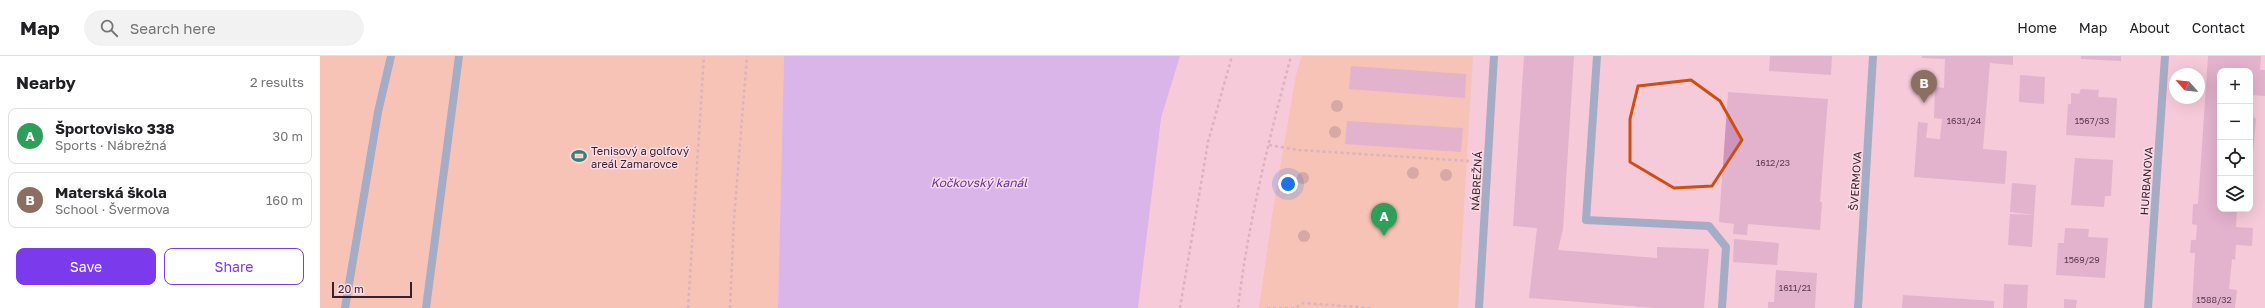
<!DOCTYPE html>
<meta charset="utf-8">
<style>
:root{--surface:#fff;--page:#f2f2f2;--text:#202124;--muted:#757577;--line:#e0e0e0;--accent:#7c3aed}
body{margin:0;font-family:"Golos Text",sans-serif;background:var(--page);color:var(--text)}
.controls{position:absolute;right:12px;top:12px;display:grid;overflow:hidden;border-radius:8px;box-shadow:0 4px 16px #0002}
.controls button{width:36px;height:36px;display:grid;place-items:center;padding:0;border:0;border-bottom:1px solid var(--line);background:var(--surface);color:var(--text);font:20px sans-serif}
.compass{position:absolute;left:1849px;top:12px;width:36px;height:36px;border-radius:50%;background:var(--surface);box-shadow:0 4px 16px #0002;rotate:297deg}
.scale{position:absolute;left:12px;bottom:10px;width:80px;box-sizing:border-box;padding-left:4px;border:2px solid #391f29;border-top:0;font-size:11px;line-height:14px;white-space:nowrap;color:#391f29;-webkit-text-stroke:3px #fadce6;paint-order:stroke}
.you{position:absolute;left:968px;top:128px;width:14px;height:14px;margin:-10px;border:3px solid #fff;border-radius:50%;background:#1a73e8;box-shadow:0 0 0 6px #1a73e833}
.badge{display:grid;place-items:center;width:26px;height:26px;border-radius:50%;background:var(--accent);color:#fff;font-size:13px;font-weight:700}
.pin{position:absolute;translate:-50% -33px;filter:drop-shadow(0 1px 2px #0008)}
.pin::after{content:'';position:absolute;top:21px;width:14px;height:12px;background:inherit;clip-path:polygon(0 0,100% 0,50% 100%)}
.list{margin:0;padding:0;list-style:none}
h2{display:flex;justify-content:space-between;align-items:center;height:52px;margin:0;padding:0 16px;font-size:17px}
h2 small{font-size:13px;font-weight:400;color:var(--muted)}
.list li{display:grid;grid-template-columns:26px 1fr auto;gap:12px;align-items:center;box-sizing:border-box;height:56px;margin:0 8px 8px;padding:0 8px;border:1px solid var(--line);border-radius:8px}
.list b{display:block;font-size:15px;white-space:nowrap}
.list p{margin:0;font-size:13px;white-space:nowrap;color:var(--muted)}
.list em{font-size:13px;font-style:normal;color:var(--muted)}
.actions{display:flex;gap:8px;padding:12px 16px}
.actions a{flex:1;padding:9px 0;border:1px solid var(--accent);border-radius:8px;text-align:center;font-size:14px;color:var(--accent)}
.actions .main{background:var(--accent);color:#fff}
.icon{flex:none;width:22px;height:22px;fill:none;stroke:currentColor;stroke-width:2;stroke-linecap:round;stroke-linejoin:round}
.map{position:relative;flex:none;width:1945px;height:252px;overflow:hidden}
header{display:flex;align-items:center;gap:24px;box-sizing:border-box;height:56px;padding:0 20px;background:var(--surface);border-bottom:1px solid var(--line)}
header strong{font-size:19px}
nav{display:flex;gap:22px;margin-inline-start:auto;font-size:14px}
.search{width:280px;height:36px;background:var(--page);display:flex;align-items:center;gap:10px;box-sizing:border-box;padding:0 14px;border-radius:22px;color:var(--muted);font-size:15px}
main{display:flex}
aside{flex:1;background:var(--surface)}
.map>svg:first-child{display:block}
</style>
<header>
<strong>Map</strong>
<div class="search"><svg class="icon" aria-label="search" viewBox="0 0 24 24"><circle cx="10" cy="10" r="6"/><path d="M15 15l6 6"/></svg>Search here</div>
<nav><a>Home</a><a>Map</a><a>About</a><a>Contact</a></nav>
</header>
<main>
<aside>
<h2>Nearby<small>2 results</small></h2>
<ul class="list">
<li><span class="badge" style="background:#2e9e5b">A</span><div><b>Športovisko 338</b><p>Sports · Nábrežná</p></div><em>30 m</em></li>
<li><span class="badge" style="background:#8d6e63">B</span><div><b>Materská škola</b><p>School · Švermova</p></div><em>160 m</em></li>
</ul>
<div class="actions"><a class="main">Save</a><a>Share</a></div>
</aside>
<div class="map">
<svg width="1945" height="252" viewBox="0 0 1945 252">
<rect width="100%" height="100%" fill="#f6cbd9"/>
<path fill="#f8ba8e" d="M0,0H464L458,252H0Z
M982,0H1153L1138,252H939L953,153L976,19Z"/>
<path fill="#b79bfd" d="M464,0H860L841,62L818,252H458Z"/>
<path fill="#cd94be" d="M1204,0H1254L1243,173L1238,194L1337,202V191L1389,193L1384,252H1336L1209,242L1217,172L1193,170Z
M1450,0H1512L1511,19L1449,15Z
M1602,0H1693V9L1670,7L1663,93L1687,95L1685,128L1594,121L1598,66L1608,67L1606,82L1620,83L1622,63L1614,62L1615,31L1624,32L1625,3L1602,2Z
M1761,0H1801V5L1761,3Z
M1888,0H1941L1940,14H1945V40L1930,39V15H1900V153H1917L1916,171L1933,172L1932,190L1916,189L1915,204L1912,203L1909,233L1917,234L1915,252H1872L1875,197H1870L1871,184H1876L1877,169L1872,168L1873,148H1878Z
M1031,10L1146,18L1145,42L1029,33Z
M1700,19L1725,21L1724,48L1699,46Z
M1761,33L1779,34L1778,41L1797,42L1795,82L1746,79L1748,48H1751V37L1759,38Z
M1408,36L1508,43L1500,146H1502L1500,174L1428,168L1427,179L1413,178L1414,168L1399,166Z
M1930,61L1936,62L1933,97H1930Z
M1027,65L1143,72L1141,96L1025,88Z
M1755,102L1793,104L1791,140H1785L1784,151L1751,149Z
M1692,127L1716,129L1714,159L1690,156Z
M1690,158L1714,159L1712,191L1688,189Z
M1745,172L1769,173L1768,181L1788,182L1785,222L1736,219L1738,187H1744Z
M1414,183L1459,187L1457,209L1413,206Z
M1456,214L1497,217L1495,252H1448V246H1454Z
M1684,228L1708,229L1707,252H1683Z
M1583,239L1674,245V252H1582Z
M1744,243L1757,244L1756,252H1744Z"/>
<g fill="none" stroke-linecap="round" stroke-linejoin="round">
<path stroke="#bb95a2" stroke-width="2.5" stroke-dasharray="3 3" stroke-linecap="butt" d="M949,89L979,94L1149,105
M368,252L384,0
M410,252L414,163L427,0
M860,252L888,86L912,0
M918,252C928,167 949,83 971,0
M947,252H975L983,247L1052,252"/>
<path stroke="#4487ad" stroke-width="8" d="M1277,0L1266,164L1389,170L1406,191L1402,252
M25,252L58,56L71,0
M106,252L139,0"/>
<path stroke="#4487ad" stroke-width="8" d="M1159,252L1174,0
M1538,252L1553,0
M1828,252L1845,0"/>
</g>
<g fill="#b37f67">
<circle cx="1017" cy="50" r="6"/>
<circle cx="1015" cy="76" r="6"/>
<circle cx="1093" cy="117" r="6"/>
<circle cx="1126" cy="119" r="6"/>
<circle cx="983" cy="122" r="6"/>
<circle cx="984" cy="180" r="6"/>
</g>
<path d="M0 0H1945V252H0ZM1371,24L1400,45L1422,84L1392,130L1354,132L1310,106V63L1318,30Z" fill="#f6cbd9" fill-opacity=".55" fill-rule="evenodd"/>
<path fill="none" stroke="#ce5010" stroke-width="3" stroke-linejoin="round" d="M1371,24L1400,45L1422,84L1392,130L1354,132L1310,106V63L1318,30Z"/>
<defs>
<symbol id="stadium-bare" viewBox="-9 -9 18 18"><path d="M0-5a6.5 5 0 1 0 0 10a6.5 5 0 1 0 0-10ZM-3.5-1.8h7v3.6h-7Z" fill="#3c7e6f" stroke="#fadce6" stroke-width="2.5" paint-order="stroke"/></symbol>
</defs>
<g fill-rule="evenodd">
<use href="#stadium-bare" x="248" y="89" width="22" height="22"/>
</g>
<g text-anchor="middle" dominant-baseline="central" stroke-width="3" stroke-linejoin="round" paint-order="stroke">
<g font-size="9" fill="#5e3c4e">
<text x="1644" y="64">1631/24</text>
<text x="1772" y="64">1567/33</text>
<text x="1453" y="106">1612/23</text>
<text x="1762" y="203">1569/29</text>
<text x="1475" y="231">1611/21</text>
<text x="1894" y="243">1588/32</text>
</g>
<g font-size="11" fill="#391f29" stroke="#fadce6" text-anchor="start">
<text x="271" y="94">Tenisový a golfový<tspan x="271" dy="13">areál Zamarovce</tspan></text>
</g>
<g font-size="11" fill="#391f29" stroke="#fadce6">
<text transform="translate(1156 125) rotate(-87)">NÁBREŽNÁ</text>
<text transform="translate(1535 125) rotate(-86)">ŠVERMOVA</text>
<text transform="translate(1826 125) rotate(-86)">HURBANOVA</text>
</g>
<g font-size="12" font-style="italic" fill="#6035a5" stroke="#fadce6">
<text x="659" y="126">Kočkovský kanál</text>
</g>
</g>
</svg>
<div class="controls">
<button>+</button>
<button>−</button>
<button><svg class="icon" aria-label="locate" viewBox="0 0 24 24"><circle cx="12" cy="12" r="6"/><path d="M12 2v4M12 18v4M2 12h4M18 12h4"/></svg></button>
<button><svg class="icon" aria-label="layers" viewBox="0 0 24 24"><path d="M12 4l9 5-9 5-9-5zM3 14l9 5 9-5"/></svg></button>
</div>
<svg class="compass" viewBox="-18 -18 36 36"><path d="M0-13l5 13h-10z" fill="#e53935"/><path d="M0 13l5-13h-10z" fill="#757577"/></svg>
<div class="scale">20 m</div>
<div class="you"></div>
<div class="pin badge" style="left:1064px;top:180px;background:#2e9e5b">A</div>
<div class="pin badge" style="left:1604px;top:47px;background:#8d6e63">B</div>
</div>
</main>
